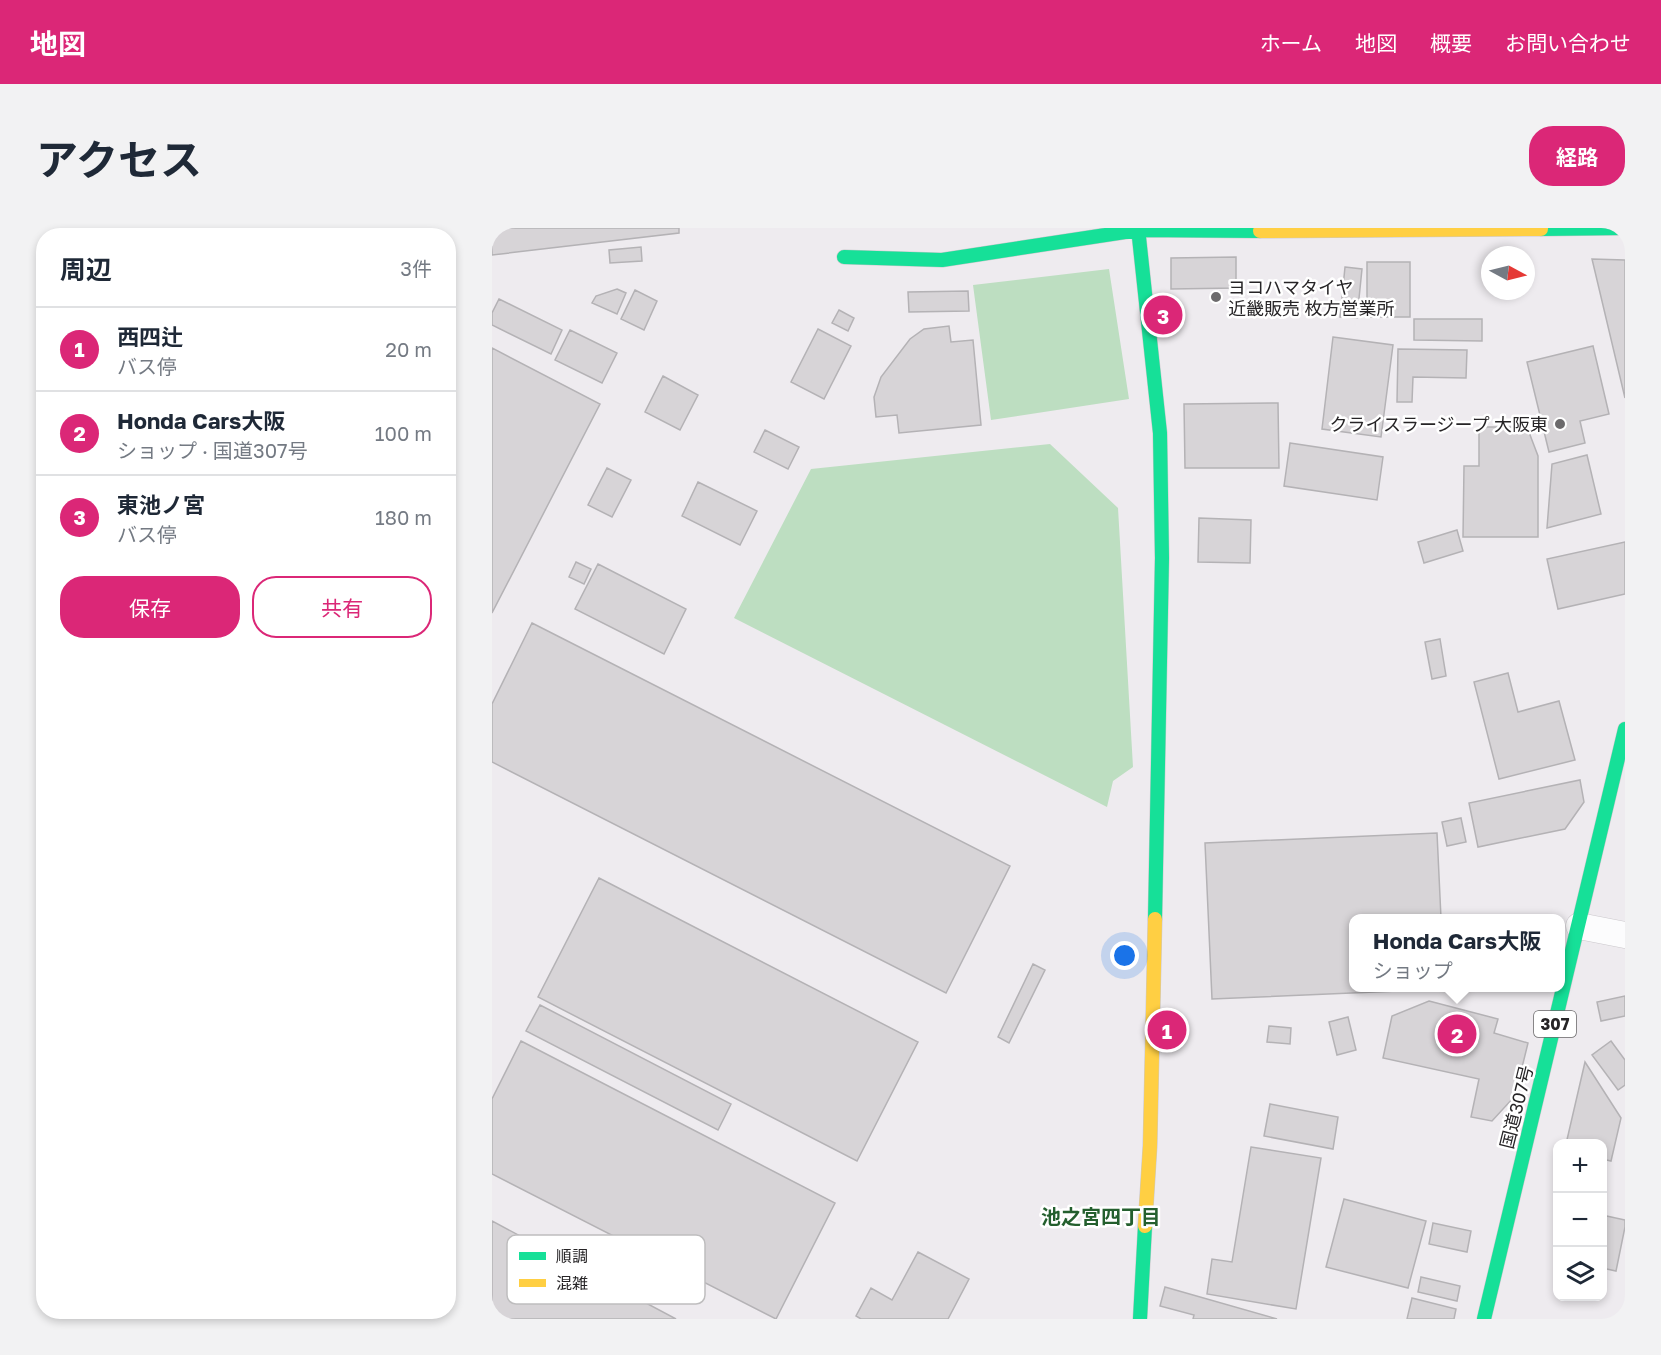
<!DOCTYPE html>
<html lang="ja">
<meta charset="utf-8">
<style>
:root{--surface:#fff;--page:#f2f2f3;--text:#1f2937;--muted:#747a83;--line:#e0e1e3;--accent:#db2777}
body{margin:0;font-family:"Golos Text","Noto Sans JP",sans-serif;background:var(--page);color:var(--text)}
.controls{position:absolute;right:18px;bottom:18px;display:grid;overflow:hidden;border-radius:12px;box-shadow:0 3px 9px #0003}
.controls button{width:54px;height:54px;display:grid;place-items:center;padding:0;border:0;border-bottom:2px solid var(--line);background:var(--surface);color:var(--text);font:30px sans-serif}
.compass{position:absolute;left:989px;top:18px;width:54px;height:54px;border-radius:50%;background:var(--surface);box-shadow:0 3px 9px #0003;rotate:97deg}
.you{position:absolute;left:633px;top:728px;width:21px;height:21px;margin:-15px;border:4px solid #fff;border-radius:50%;background:#1a73e8;box-shadow:0 0 0 9px #1a73e833}
.badge{display:grid;place-items:center;width:39px;height:39px;border-radius:50%;background:var(--accent);color:#fff;font-size:20px;font-weight:700}
.pin{position:absolute;translate:-50% -50%;border:3px solid #fff;box-shadow:0 2px 6px #0006}
.popup{position:absolute;left:857px;top:686px;width:216px;height:78px;box-sizing:border-box;display:grid;place-content:center;border-radius:12px;background:var(--surface);filter:drop-shadow(0 2px 4px #0005);font-size:20px;white-space:nowrap;color:var(--muted)}
.popup b{font-size:22px;color:var(--text)}
.popup::after{content:'';position:absolute;left:50%;top:100%;margin-left:-12px;border:12px solid transparent;border-top-color:var(--surface)}
.list{margin:0;padding:0;list-style:none}
h2{display:flex;justify-content:space-between;align-items:center;height:78px;margin:0;padding:0 24px;font-size:26px}
h2 small{font-size:20px;font-weight:400;color:var(--muted)}
.list li{display:grid;grid-template-columns:39px 1fr auto;gap:18px;align-items:center;box-sizing:border-box;height:84px;padding:0 24px;border-top:2px solid var(--line)}
.list b{display:block;font-size:22px;white-space:nowrap}
.list p{margin:0;font-size:20px;white-space:nowrap;color:var(--muted)}
.list em{font-size:20px;font-style:normal;color:var(--muted)}
.actions{display:flex;gap:12px;padding:18px 24px}
.actions a{flex:1;padding:14px 0;border:2px solid var(--accent);border-radius:24px;text-align:center;font-size:21px;color:var(--accent)}
.actions .main{background:var(--accent);color:#fff}
.icon{flex:none;width:33px;height:33px;fill:none;stroke:currentColor;stroke-width:2;stroke-linecap:round;stroke-linejoin:round}
.map{position:relative;flex:none;width:1133px;height:1091px;overflow:hidden;border-radius:24px}
header{display:flex;align-items:center;gap:36px;box-sizing:border-box;height:84px;padding:0 30px;background:var(--accent);color:#fff}
header strong{font-size:28px}
nav{display:flex;gap:33px;margin-inline-start:auto;font-size:21px}
.intro{display:flex;align-items:center;justify-content:space-between;box-sizing:border-box;height:144px;padding:0 36px}
h1{margin:0;font-size:42px}
.button{padding:15px 27px;border-radius:24px;background:var(--accent);color:#fff;font-size:21px;font-weight:700}
main{display:flex;gap:36px;padding:0 36px}
aside{flex:1;background:var(--surface);border-radius:24px;box-shadow:0 3px 9px #0003}
.map>svg:first-child{display:block}
</style>
<header>
<strong>地図</strong>
<nav><a>ホーム</a><a>地図</a><a>概要</a><a>お問い合わせ</a></nav>
</header>
<div class="intro"><h1>アクセス</h1><a class="button">経路</a></div>
<main>
<aside>
<h2>周辺<small>3件</small></h2>
<ul class="list">
<li><span class="badge">1</span><div><b>西四辻</b><p>バス停</p></div><em>20 m</em></li>
<li><span class="badge">2</span><div><b>Honda Cars大阪</b><p>ショップ · 国道307号</p></div><em>100 m</em></li>
<li><span class="badge">3</span><div><b>東池ノ宮</b><p>バス停</p></div><em>180 m</em></li>
</ul>
<div class="actions"><a class="main">保存</a><a>共有</a></div>
</aside>
<div class="map">
<svg width="1133" height="1091" viewBox="0 0 1133 1091">
<rect width="100%" height="100%" fill="#eeebef"/>
<path fill="#bddec1" d="M617,41L637,171L499,192L481,57Z
M558,216L626,280L641,539L621,553L615,579L242,390L319,241Z"/>
<path fill="#d7d4d7" stroke="#b4b2b5" stroke-width="1.5" d="M0,0H187V5L0,27Z
M149,19L150,33L118,35L117,22Z
M744,29V60L679,61V30Z
M1100,31L1133,32V170Z
M875,34H918V89H875Z
M853,39L870,41L865,90L848,89Z
M125,61L134,65L125,86L100,75L104,68Z
M143,62L165,73L152,102L129,91Z
M476,63L477,83L417,84L416,64Z
M7,71L70,102L59,126L0,97V85Z
M347,82L362,90L356,103L340,95Z
M922,91H990V113L922,112Z
M457,98L459,114L481,112L489,197L407,205L405,187L384,189L382,169L389,149L418,111L432,101Z
M326,101L359,118L332,171L299,154Z
M78,102L125,125L110,155L63,132Z
M841,109L901,117L889,209L830,201Z
M1101,118L1117,186L1088,193L1093,215L1057,224L1035,134Z
M0,120L108,176L0,385Z
M906,121L975,122L974,150L921,149L920,174H905Z
M171,148L206,167L188,202L153,184Z
M786,175L787,240H693L692,176Z
M987,199H1035L1046,228V309H971L972,238H987Z
M273,202L307,219L296,241L262,224Z
M798,215L891,229L885,272L792,258Z
M1095,227L1109,286L1055,300L1060,236Z
M115,240L139,252L120,289L96,277Z
M206,254L265,283L248,317L190,288Z
M707,290L759,292L758,335L706,334Z
M965,302L971,323L932,335L926,314Z
M1133,314V366L1066,381L1055,331Z
M84,334L99,341L92,356L77,349Z
M106,336L194,381L172,426L83,381Z
M40,395L518,638L454,765L0,534V476Z
M948,411L954,448L940,451L933,414Z
M1016,445L1026,484L1067,473L1083,532L1007,551L982,454Z
M1088,552L1092,574L1073,601L986,619L977,575Z
M969,590L974,614L955,618L950,594Z
M945,605L949,690H862V760H952V761L720,771L713,615Z
M107,650L426,814L365,933L46,769Z
M541,736L553,742L517,815L506,809Z
M1133,768V788L1109,793L1105,774Z
M937,773L1006,791L1002,805L1036,815L1023,868L1000,893L979,889L987,851L891,830L900,788Z
M48,777L239,876L226,902L34,803Z
M856,789L864,822L845,827L837,794Z
M777,798L799,800L798,816L775,814Z
M29,813L343,975L284,1091L0,946V871Z
M1119,813L1133,832V857L1126,862L1100,827Z
M1093,834L1129,890L1119,933L1110,931V916H1074Z
M778,876L846,889L841,921L772,908Z
M759,919L829,930L804,1081L715,1066L720,1031L740,1034Z
M852,971L934,993L916,1060L834,1039Z
M1110,987L1133,992V999L1124,1043L1110,1040Z
M0,993L184,1091H0Z
M941,995L979,1003L975,1024L937,1016Z
M426,1024L477,1051L456,1091H369L364,1088L379,1060L400,1072Z
M929,1049L968,1058L965,1073L926,1064Z
M673,1059L785,1091H701L702,1087L668,1078Z
M920,1070L964,1081L962,1091H915Z"/>
<g fill="none" stroke-linecap="round" stroke-linejoin="round">
<defs>
<path id="street" d="M1087,698L1133,707"/>
<path id="fast" d="M646,0L668,205L670,330L663,691
M1049,1L1133,0
M352,29L450,32L646,2L768,3
M648,1091L653,998
M992,1091L1133,501"/>
<path id="slow" d="M768,3L1049,1
M653,998L658,918L663,691"/>
</defs>
<use href="#street" stroke="#cbc8cc" stroke-width="27"/>
<use href="#fast" stroke="#cbc8cc" stroke-width="15"/>
<use href="#slow" stroke="#cbc8cc" stroke-width="15"/>
<use href="#street" stroke="#fcfcfd" stroke-width="26"/>
<use href="#fast" stroke="#16e098" stroke-width="14"/>
<use href="#slow" stroke="#ffcf43" stroke-width="14"/>
</g>
<g fill="#6c6a6c" stroke="#fff" stroke-width="2">
<circle cx="724" cy="69" r="6"/>
<circle cx="1068" cy="196" r="6"/>
</g>
<g text-anchor="middle" dominant-baseline="central" stroke-width="5" stroke-linejoin="round" paint-order="stroke">
<rect fill="#fff" stroke="#676667" stroke-width="1.5" x="1042" y="783" width="42" height="26" rx="4.5"/>
<g font-size="16" font-weight="bold" fill="#262426">
<text x="1063" y="796">307</text>
</g>
<g font-size="18" fill="#262426" stroke="#fff" text-anchor="start">
<text x="736" y="59">ヨコハマタイヤ<tspan x="736" dy="21">近畿販売 枚方営業所</tspan></text>
<text x="1056" y="196" text-anchor="end">クライスラージープ 大阪東</text>
</g>
<g font-size="18" fill="#262426" stroke="#fff">
<text transform="translate(1024 879) rotate(-76)">国道307号</text>
</g>
<g font-size="20" font-weight="bold" fill="#245f2e" stroke="#fff">
<text x="609" y="988">池之宮四丁目</text>
</g>
</g>
<rect x="15" y="1007" width="198" height="69" rx="9" fill="#fff" stroke="#bebdbe" stroke-width="1.5"/>
<rect x="27" y="1024" width="27" height="8" fill="#16e098"/>
<rect x="27" y="1051" width="27" height="8" fill="#ffcf43"/>
<g font-size="16" fill="#262426">
<text x="64" y="1034">順調</text>
<text x="64" y="1061">混雑</text>
</g>
</svg>
<div class="controls">
<button>+</button>
<button>−</button>
<button><svg class="icon" aria-label="layers" viewBox="0 0 24 24"><path d="M12 4l9 5-9 5-9-5zM3 14l9 5 9-5"/></svg></button>
</div>
<svg class="compass" viewBox="-18 -18 36 36"><path d="M0-13l5 13h-10z" fill="#e53935"/><path d="M0 13l5-13h-10z" fill="#747a83"/></svg>
<div class="you"></div>
<div class="pin badge" style="left:675px;top:802px">1</div>
<div class="pin badge" style="left:965px;top:806px">2</div>
<div class="popup"><b>Honda Cars大阪</b>ショップ</div>
<div class="pin badge" style="left:671px;top:87px">3</div>
</div>
</main>
